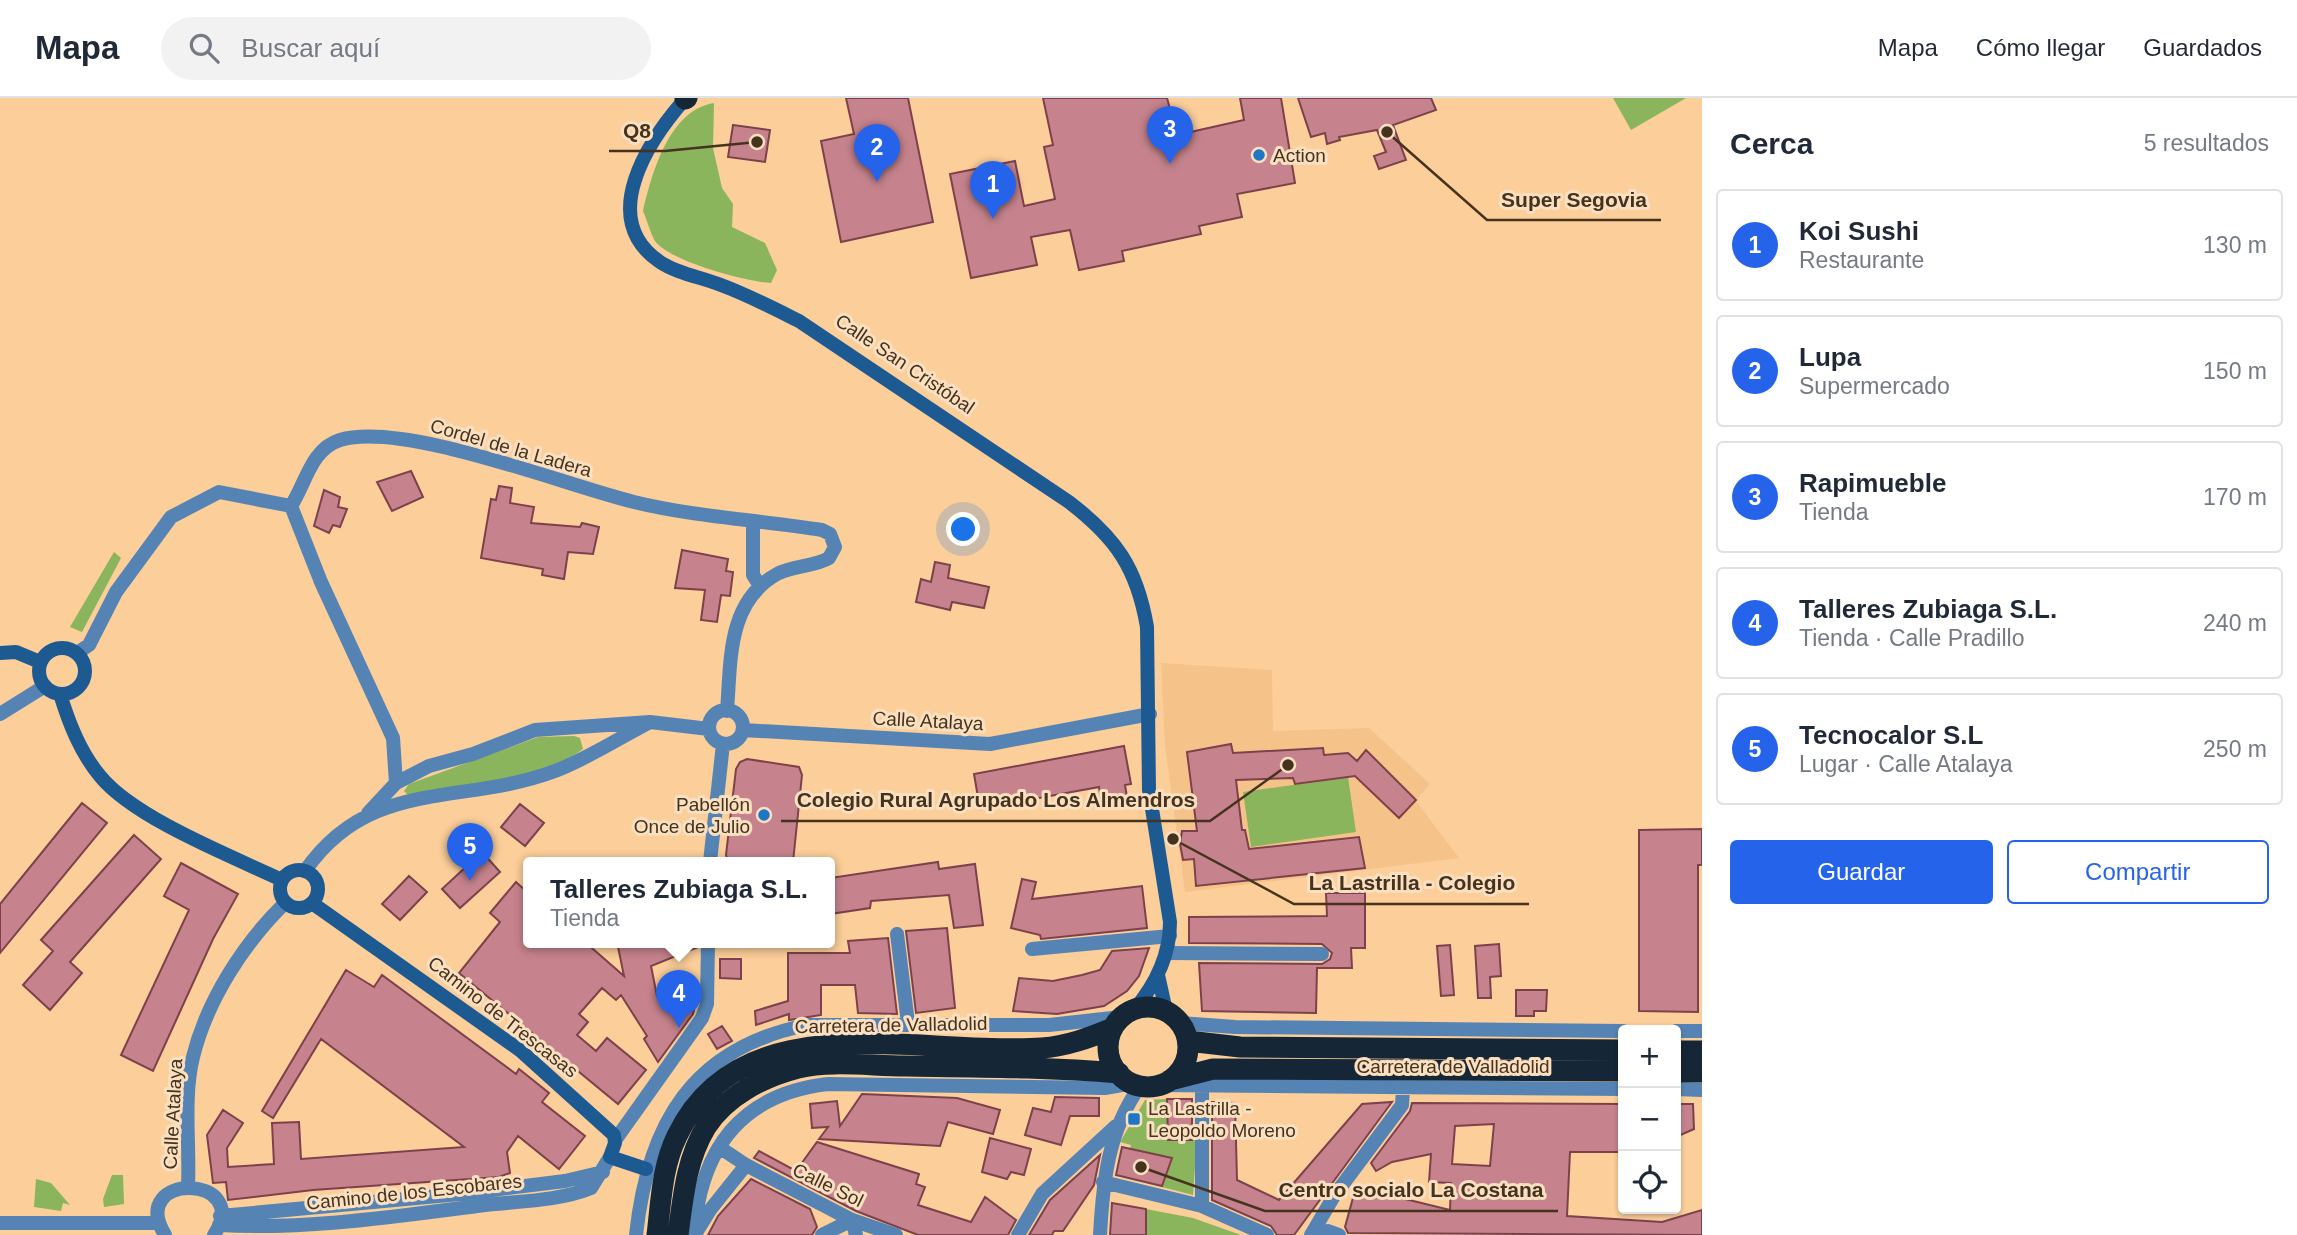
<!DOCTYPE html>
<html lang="es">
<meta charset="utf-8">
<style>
:root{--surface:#fff;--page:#f2f2f3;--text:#1f2937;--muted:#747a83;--line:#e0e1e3;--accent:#2563eb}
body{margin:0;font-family:Helvetica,sans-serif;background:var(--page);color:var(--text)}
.controls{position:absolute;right:21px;bottom:21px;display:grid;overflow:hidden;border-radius:7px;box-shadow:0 2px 5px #0004}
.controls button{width:63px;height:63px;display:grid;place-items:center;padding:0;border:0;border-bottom:2px solid var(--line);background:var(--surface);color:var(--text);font:35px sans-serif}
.you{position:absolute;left:964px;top:432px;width:24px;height:24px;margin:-18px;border:5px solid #fff;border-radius:50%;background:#1a73e8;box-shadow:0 0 0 10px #1a73e833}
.badge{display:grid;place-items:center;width:46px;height:46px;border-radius:50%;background:var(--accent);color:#fff;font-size:23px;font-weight:700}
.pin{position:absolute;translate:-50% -58px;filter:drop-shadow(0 2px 4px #0008)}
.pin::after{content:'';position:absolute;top:37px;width:24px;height:21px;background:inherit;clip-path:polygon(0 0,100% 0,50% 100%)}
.popup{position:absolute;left:523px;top:759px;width:312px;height:91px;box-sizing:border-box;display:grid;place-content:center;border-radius:7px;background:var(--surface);filter:drop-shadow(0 2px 5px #0005);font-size:23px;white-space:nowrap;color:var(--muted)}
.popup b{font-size:26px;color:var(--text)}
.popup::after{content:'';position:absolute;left:50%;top:100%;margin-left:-14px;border:14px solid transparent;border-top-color:var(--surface)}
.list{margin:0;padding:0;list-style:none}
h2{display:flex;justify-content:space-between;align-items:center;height:91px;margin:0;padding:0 28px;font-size:30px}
h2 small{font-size:23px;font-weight:400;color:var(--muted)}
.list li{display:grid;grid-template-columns:46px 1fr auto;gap:21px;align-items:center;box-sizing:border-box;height:112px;margin:0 14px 14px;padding:0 14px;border:2px solid var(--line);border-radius:7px}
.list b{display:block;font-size:26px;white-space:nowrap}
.list p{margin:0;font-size:23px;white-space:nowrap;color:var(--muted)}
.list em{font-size:23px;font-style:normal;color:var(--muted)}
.actions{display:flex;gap:14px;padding:21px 28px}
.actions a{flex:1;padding:16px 0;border:2px solid var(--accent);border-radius:7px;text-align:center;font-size:24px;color:var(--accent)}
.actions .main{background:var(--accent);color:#fff}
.icon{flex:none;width:38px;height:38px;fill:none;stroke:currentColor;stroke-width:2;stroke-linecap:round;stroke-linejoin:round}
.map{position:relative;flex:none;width:1702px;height:1137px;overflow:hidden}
header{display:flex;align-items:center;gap:42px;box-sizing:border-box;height:98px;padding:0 35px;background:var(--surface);border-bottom:2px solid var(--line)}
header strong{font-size:33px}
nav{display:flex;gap:38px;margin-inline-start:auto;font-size:24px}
.search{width:490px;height:63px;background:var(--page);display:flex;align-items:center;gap:18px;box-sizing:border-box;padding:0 24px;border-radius:38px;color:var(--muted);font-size:26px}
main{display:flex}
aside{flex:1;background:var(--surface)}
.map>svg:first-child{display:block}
</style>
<header>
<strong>Mapa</strong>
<div class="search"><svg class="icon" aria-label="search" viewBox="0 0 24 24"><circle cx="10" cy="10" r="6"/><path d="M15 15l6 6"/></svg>Buscar aquí</div>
<nav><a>Mapa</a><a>Cómo llegar</a><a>Guardados</a></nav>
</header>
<main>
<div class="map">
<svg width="1702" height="1137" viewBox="0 0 1702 1137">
<rect width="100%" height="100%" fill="#fbce9a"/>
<path fill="#f5c389" d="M1161,565L1272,572L1273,633L1369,630L1430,686L1416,703L1459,760L1185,794L1165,648Z"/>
<path fill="#8ab55c" d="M1613,0H1686L1631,32Z
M714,5L713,50L722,90L733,106L732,129L765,145L777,172L771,185C747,184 669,163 655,143C650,134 647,122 643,113C652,75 669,12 714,5Z
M114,454L121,460L82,534L70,529Z
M574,638L580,640L583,651C537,686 467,690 411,700L404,693L409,686L538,639Z
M1348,679L1356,734L1251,749L1243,694Z
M1167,1001L1168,1042H1197L1193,1097L1162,1089L1171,1060L1130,1051L1131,1047L1120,1044L1145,1002Z
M112,1077H123L124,1106L104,1109L103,1101Z
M36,1081L51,1085L70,1107L63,1105L61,1113L34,1109Z
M1146,1111L1193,1120L1241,1137H1146Z"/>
<path fill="#c6838d" stroke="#7d414b" stroke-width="2" fill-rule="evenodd" d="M846,0H908L933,124L841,144L821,43L854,36Z
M1043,0H1167L1177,37L1244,22L1240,0H1281L1295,85L1237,96L1242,119L1199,128L1201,136L1122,153L1124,163L1079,172L1070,132L1031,139L1037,167L971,180L950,76L1015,63L1024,108L1055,101L1044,49L1053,47Z
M1298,0H1431L1436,12L1393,27L1406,62L1379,71L1374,58L1386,54L1377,32L1339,39L1340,42L1327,46L1325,35L1311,39Z
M733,27L770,32L765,64L728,59Z
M411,373L423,399L392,413L377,384Z
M499,388L512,390L510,405L534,409L531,425L580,429L582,425L599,429L593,456L568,454L564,481L542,477L543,471L481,460L491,401L496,402Z
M324,392L340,399L338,409L347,411L340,429L333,427L329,435L314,428Z
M682,452L728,461L726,473L733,474L730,498L721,497L717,524L701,522L705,492L675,490Z
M935,464L950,467L948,480L989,489L984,510L952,504L950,512L916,504L921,481L931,484Z
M1231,646L1233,655L1323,650L1324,657L1348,655L1357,663L1366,652L1416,702L1399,720L1355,678L1295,686L1293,680L1236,682L1242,732H1245L1249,751L1359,739L1365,770L1196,788L1194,761L1183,762L1180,746L1182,733H1197L1187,654Z
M1124,648L1131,686L1125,687L1128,705L1102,710L1099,689L980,711L974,676Z
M747,661L799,669L802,677L793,764H728L726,757L736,671L740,664Z
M82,705L107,725L0,855V806Z
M520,706L544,725L525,748L501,729Z
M1702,731V767H1698V914L1639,913V732Z
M134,737L161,761L70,864L82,875L50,912L23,887L53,853L41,842Z
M482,754L500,774L460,810L442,791Z
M938,764L939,771L975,766L983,827L954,830L949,797L871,803L870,810L830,816V780Z
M181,765L238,796L213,841L153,973L121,957L189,812L164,798Z
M409,778L427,794L400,822L382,806Z
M1022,781L1036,784L1032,801L1142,788L1147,830L1041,841L1040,837L1011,830Z
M516,784L528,795V844H585L624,878L617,844H698V849L651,868L657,898L665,896L666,905L697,898L693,916L658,964L644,941L647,938L621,897L616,902L602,890L579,916L588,924L577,937L596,953L607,940L646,972L618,1006L459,875L500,824L490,815Z
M1326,795H1365V850H1351L1352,870H1317L1316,915L1202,913L1199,865L1322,866L1330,861L1332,855L1322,846L1189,845V819L1327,818Z
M947,830L955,910L916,915L906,833Z
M888,840L897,916L858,915L855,887H821V917L789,922V916L756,927L755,913L788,903V855H850L848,843Z
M1499,846L1501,878L1490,879L1491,900H1478L1475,848Z
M1450,847L1454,897L1441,898L1437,848Z
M1149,850L1139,878L1127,893L1104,908L1057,916L1013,913L1019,880L1053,883L1082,877L1100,872L1112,853Z
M720,861H741V881L720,880Z
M346,872L374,889L382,877L516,976L519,971L549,995L542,1004L585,1038L559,1071L518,1038L507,1054L510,1075L499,1079L313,1092L228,1102L226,1084L213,1085L207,1037L223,1012L243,1025L227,1050L228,1069L274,1066L272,1025L299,1024L301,1061L464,1049L321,941L273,1020L262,1013Z
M1516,892H1547L1546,913H1534V918H1516Z
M722,928L732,943L717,951L708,936Z
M862,996L957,1000L1000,1012L993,1036L948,1024L940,1048L819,1041L828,1029L812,1030L810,1006L837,1003L840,1028Z
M1055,999L1099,1000V1018H1070L1061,1047L1025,1037L1033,1010L1051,1014Z
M1167,1001H1192V1042H1168Z
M1212,1004L1235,1005L1237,1082L1279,1102L1362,1006L1392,1004L1294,1137H1277L1271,1128L1212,1102Z
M1412,1005L1623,1006V1054H1570L1567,1118L1662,1124L1702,1112V1137L1348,1135L1345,1129L1356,1089L1450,1112L1451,1085L1429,1084L1431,1056L1392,1064L1376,1073L1371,1065L1410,1013ZM1494,1026L1490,1068L1452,1066L1455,1028Z
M1676,1006H1693L1694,1031L1676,1039Z
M990,1040L1031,1051L1024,1077L1011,1074L1007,1081L982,1074Z
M817,1044L919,1076L916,1086L925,1089L918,1107L971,1124L985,1099L1016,1122L1008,1137H918L856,1113L754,1060L759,1053L796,1073Z
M1122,1049L1172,1060L1162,1088L1116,1077Z
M1100,1057L1094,1087L1063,1133H1054L1052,1137H1029L1050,1102Z
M751,1081L810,1111L817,1129L812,1137H708L718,1118Z
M1112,1105L1146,1111V1137H1110Z"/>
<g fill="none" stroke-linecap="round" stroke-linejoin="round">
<path stroke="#5584b4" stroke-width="14" d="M291,408L321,484L393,640L396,685
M753,424V477L760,488
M77,555L89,547L116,494L171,419L219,394L291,408C306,385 311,351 340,342C404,323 564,387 634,404C695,419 760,422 822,432L830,436L835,449L829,460C814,469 793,467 777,476C727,504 731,562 727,613
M709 629a17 17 0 1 1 34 0a17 17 0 1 1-34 0Z
M0,616L45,588
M743,632L990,646L1150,616
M368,715L396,685L429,668L473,656L535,632L650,624L709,631
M710,764L723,646
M305,773C370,679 462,708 555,673C587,661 619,640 650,624
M897,836L908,925
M1032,851L1170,838
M1166,855L1322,856
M1180,925L1235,929L1623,933
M1676,933H1702
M1157,987L1623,991
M1202,989V1108
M1676,991L1702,992
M616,1041L702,920L707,906L708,844
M719,1049L746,1067L852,1122L896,1137
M1103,1084L1202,1108L1267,1137
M188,1088C190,1047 183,999 193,959C207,902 244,845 285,805
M220,1118L460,1096L565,1083L603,1074
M0,1125H159
M219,1127C307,1132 398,1118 485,1107C519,1103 559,1103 591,1090L610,1059
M697,1133L710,1112L746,1067
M165,1137C126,1073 254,1076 214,1137
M636,1137C648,1026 692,950 807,927H1049L1121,919
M694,1137C700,1052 740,996 828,986L1105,990L1133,985
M822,1137L852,1122L856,1137
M1018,1137L1042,1096L1116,1028
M1100,1137C1103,1083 1108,1033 1140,988
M1311,1137L1334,1098L1402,1007L1403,991
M1312,1137L1328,1133L1339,1137"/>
<path stroke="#1e5a92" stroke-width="14" d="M685,1C649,42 596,121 660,164C678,176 701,179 721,187C748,197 773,210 799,223L1069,404C1116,440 1137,470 1147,529L1149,692L1170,824C1170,858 1156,886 1134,912
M39 573a23 23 0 1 1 46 0a23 23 0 1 1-46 0Z
M0,555L16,554L40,564
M60,596C69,625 80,654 100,678C134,720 231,758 282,782
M280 791a19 19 0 1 1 38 0a19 19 0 1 1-38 0Z
M312,805L521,953L614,1037L615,1045L610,1059L646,1071
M1158,877L1166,913"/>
<path stroke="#152637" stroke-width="21" d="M685,1L687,0
M1108 949a40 40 0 1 1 80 0a40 40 0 1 1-80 0Z
M1188,943L1240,949L1623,952
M1676,953H1702
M1676,974H1702
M1170,982L1213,971L1623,973
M657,1137C661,1104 662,1068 677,1038C742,902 924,959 1042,950C1067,948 1089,940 1113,930
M678,1137C683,1100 686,1062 706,1029C726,998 763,979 798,970C831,962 871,968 905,968C976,969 1048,969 1119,975"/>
</g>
<g fill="#1e77c5" stroke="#fadfc0" stroke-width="2.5">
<circle cx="1259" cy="57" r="7"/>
<circle cx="764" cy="717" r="7"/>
<rect x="1127" y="1014" width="14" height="14" rx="3.5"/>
</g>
<g text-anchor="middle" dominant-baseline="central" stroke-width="6" stroke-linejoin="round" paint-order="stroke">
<g font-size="19" fill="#45331e" stroke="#fadfc0" text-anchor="start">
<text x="1273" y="57">Action</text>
<text x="750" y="706" text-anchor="end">Pabellón<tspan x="750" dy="22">Once de Julio</tspan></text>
<text x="1148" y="1010">La Lastrilla -<tspan x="1148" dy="22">Leopoldo Moreno</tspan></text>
</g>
<g font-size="19" fill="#45331e" stroke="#fadfc0">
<text transform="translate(905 266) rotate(34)">Calle San Cristóbal</text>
<text transform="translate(511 350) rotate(16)">Cordel de la Ladera</text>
<text transform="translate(928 623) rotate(3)">Calle Atalaya</text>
<text transform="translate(503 919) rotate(38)">Camino de Trescasas</text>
<text transform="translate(891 927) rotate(-1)">Carretera de Valladolid</text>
<text x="1453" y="968">Carretera de Valladolid</text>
<text transform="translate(173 1016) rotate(-87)">Calle Atalaya</text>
<text transform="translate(828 1087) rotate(26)">Calle Sol</text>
<text transform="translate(414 1094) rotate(-6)">Camino de los Escobares</text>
</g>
</g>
<path fill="none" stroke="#45331e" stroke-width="2.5" d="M757 44L665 53H609M1387 34L1487 122H1661M1288 667L1210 723H781M1173 741L1294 806H1529M1141 1069L1265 1113H1558"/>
<g fill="#45331e" stroke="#fadfc0" stroke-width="2.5">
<circle cx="757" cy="44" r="7"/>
<circle cx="1387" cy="34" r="7"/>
<circle cx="1288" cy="667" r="7"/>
<circle cx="1173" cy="741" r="7"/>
<circle cx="1141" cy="1069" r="7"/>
</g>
<g font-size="21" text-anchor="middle" font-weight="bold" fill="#45331e" stroke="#fadfc0" stroke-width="6" stroke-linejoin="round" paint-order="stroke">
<text x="637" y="40">Q8</text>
<text x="1574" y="109">Super Segovia</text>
<text x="996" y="709">Colegio Rural Agrupado Los Almendros</text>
<text x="1412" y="792">La Lastrilla - Colegio</text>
<text x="1411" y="1099">Centro socialo La Costana</text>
</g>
</svg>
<div class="controls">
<button>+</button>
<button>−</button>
<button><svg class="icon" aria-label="locate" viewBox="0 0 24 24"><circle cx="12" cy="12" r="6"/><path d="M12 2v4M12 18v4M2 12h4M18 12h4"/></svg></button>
</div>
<div class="you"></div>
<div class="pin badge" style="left:993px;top:121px">1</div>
<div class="pin badge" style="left:877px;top:84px">2</div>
<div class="pin badge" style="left:1170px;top:66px">3</div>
<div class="pin badge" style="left:679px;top:930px">4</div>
<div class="popup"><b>Talleres Zubiaga S.L.</b>Tienda</div>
<div class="pin badge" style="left:470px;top:783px">5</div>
</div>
<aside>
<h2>Cerca<small>5 resultados</small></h2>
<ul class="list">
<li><span class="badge">1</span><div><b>Koi Sushi</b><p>Restaurante</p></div><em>130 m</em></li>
<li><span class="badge">2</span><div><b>Lupa</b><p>Supermercado</p></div><em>150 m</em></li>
<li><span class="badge">3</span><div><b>Rapimueble</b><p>Tienda</p></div><em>170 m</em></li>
<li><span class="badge">4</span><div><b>Talleres Zubiaga S.L.</b><p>Tienda · Calle Pradillo</p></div><em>240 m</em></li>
<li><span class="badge">5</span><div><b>Tecnocalor S.L</b><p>Lugar · Calle Atalaya</p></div><em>250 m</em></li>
</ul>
<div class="actions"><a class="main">Guardar</a><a>Compartir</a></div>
</aside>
</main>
